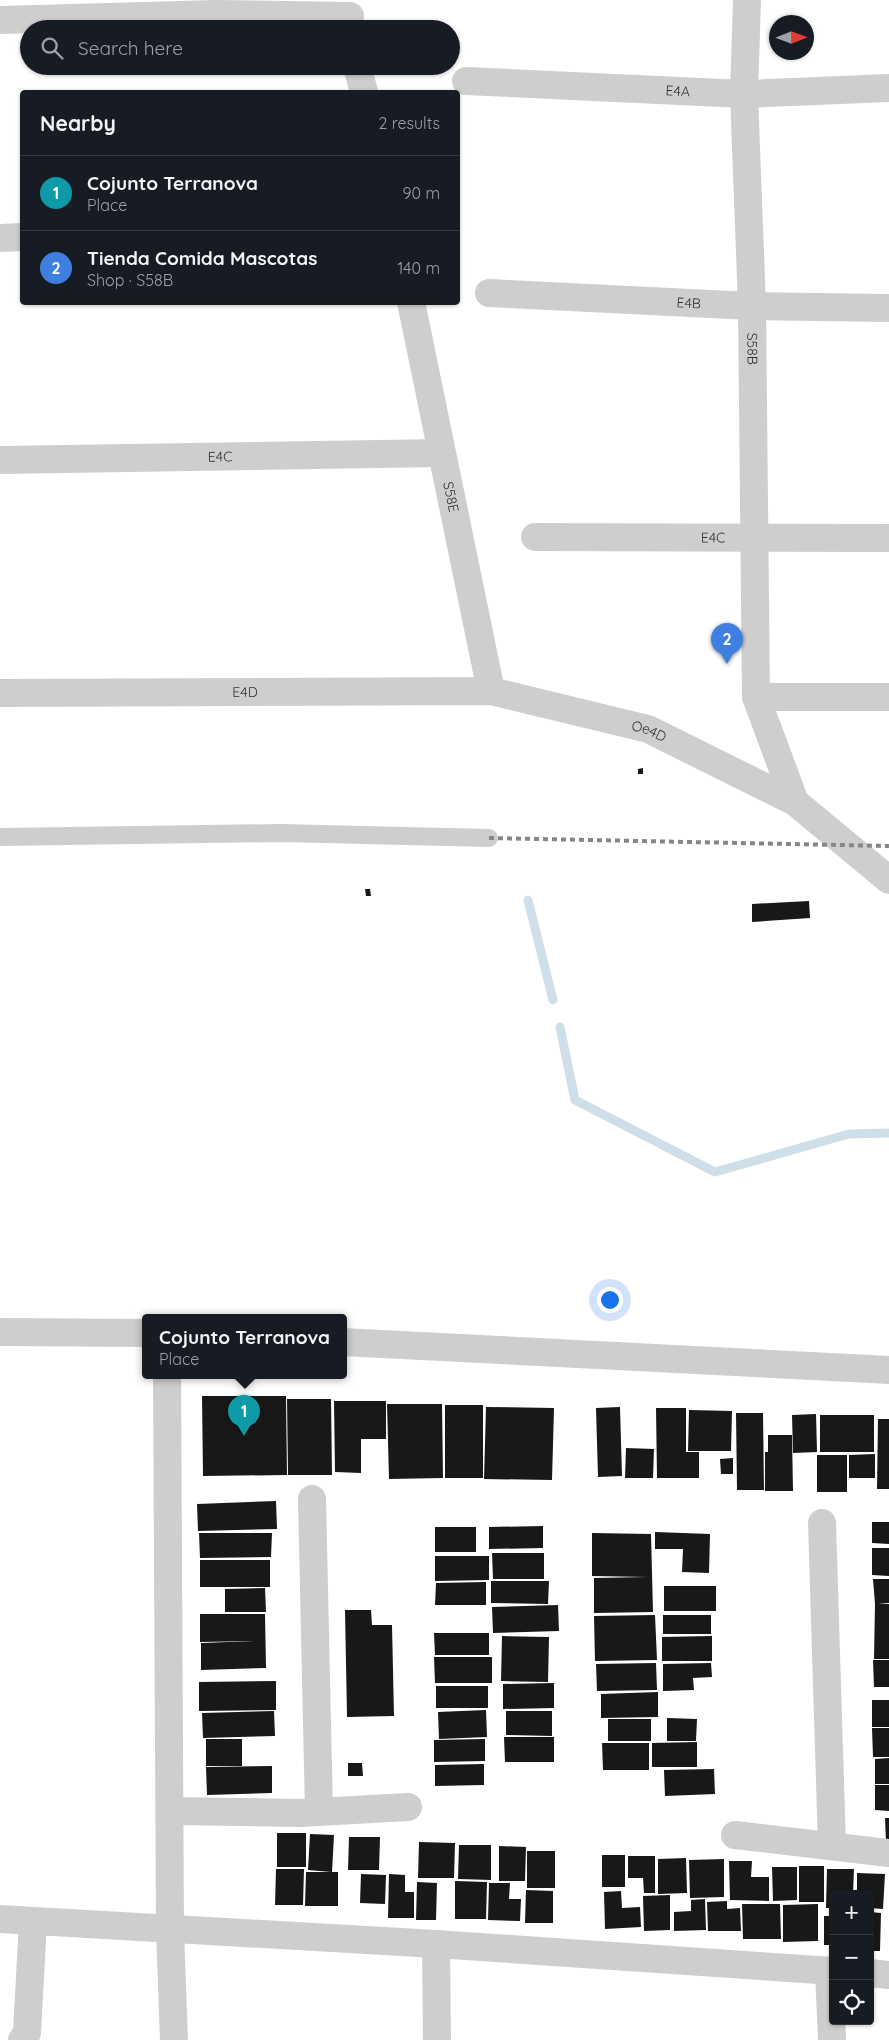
<!DOCTYPE html>
<meta charset="utf-8">
<style>
:root{--surface:#171b24;--page:#242831;--text:#f1f3f6;--muted:#9ea1a6;--line:#363941;--accent:#db2777}
body{margin:0;font-family:Quicksand,sans-serif;background:var(--page);color:var(--text)}
.controls{position:absolute;right:15px;bottom:15px;display:grid;overflow:hidden;border-radius:5px;box-shadow:0 1px 4px #0004}
.controls button{width:45px;height:45px;display:grid;place-items:center;padding:0;border:0;border-bottom:1px solid var(--line);background:var(--surface);color:var(--text);font:25px sans-serif}
.compass{position:absolute;left:769px;top:15px;width:45px;height:45px;border-radius:50%;background:var(--surface);box-shadow:0 1px 4px #0004;rotate:89deg}
.you{position:absolute;left:609px;top:1299px;width:18px;height:18px;margin:-12px;border:4px solid #fff;border-radius:50%;background:#1a73e8;box-shadow:0 0 0 8px #1a73e833}
.badge{display:grid;place-items:center;width:32px;height:32px;border-radius:50%;background:var(--accent);color:#fff;font-size:16px;font-weight:700}
.pin{position:absolute;translate:-50% -41px;filter:drop-shadow(0 1px 2px #0008)}
.pin::after{content:'';position:absolute;top:26px;width:18px;height:15px;background:inherit;clip-path:polygon(0 0,100% 0,50% 100%)}
.popup{position:absolute;left:142px;top:1314px;width:205px;height:65px;box-sizing:border-box;display:grid;place-content:center;border-radius:5px;background:var(--surface);filter:drop-shadow(0 1px 4px #0005);font-size:16px;white-space:nowrap;color:var(--muted)}
.popup b{font-size:19px;color:var(--text)}
.popup::after{content:'';position:absolute;left:50%;top:100%;margin-left:-10px;border:10px solid transparent;border-top-color:var(--surface)}
.list{margin:0;padding:0;list-style:none}
h2{display:flex;justify-content:space-between;align-items:center;height:65px;margin:0;padding:0 20px;font-size:21px}
h2 small{font-size:16px;font-weight:400;color:var(--muted)}
.list li{display:grid;grid-template-columns:32px 1fr auto;gap:15px;align-items:center;box-sizing:border-box;height:75px;padding:0 20px;border-top:1px solid var(--line)}
.list b{display:block;font-size:19px;white-space:nowrap}
.list p{margin:0;font-size:16px;white-space:nowrap;color:var(--muted)}
.list em{font-size:16px;font-style:normal;color:var(--muted)}
.icon{flex:none;width:28px;height:28px;fill:none;stroke:currentColor;stroke-width:2;stroke-linecap:round;stroke-linejoin:round}
.map{position:relative;flex:none;width:889px;height:2040px;overflow:hidden}
.search{position:absolute;background:var(--surface);box-shadow:0 1px 4px #0004;left:20px;top:20px;width:440px;height:55px;display:flex;align-items:center;gap:12px;box-sizing:border-box;padding:0 18px;border-radius:28px;color:var(--muted);font-size:19px}
.panel{position:absolute;background:var(--surface);box-shadow:0 1px 4px #0004;left:20px;top:90px;width:440px;height:215px;border-radius:5px}
.map>svg:first-child{display:block}
</style>
<div class="map">
<svg width="889" height="2040" viewBox="0 0 889 2040">
<rect width="100%" height="100%" fill="#fff"/>
<g fill="none" stroke-linecap="round" stroke-linejoin="round">
<path stroke="#cfdfe9" stroke-width="9" d="M528,900L553,1000
M560,1027L575,1100L715,1172L849,1134L889,1133"/>
</g>
<path fill="#181818" d="M643,768V774H638V769Z
M365,889H370L371,896H366Z
M809,901L810,918L752,922V904Z
M202,1396H286L287,1475L203,1476Z
M287,1399H331L332,1475H288Z
M334,1401H386V1439H361V1473L335,1472Z
M387,1404H442L443,1478L389,1479Z
M445,1405H483V1478H445Z
M486,1407L554,1408L552,1480L484,1479Z
M620,1407L622,1476L598,1477L596,1408Z
M656,1408H686V1452H699V1478H657Z
M689,1410L732,1411L731,1451H688Z
M736,1413H763L764,1490H737Z
M816,1414L817,1452L793,1453L792,1415Z
M820,1415H874V1452H820Z
M878,1419H889V1489H877Z
M768,1435H792L793,1491H765V1452H768Z
M626,1448L654,1449L653,1478H625Z
M875,1454V1478H849V1455Z
M817,1455H847V1492H817Z
M733,1458V1474H721L720,1459Z
M276,1501L277,1529L198,1531L197,1504Z
M872,1522H889V1544L872,1543Z
M543,1526V1548L489,1549V1527Z
M435,1527H476V1552H435Z
M655,1532L710,1534L709,1573L682,1572L683,1549H655Z
M199,1533H272L271,1557L200,1558Z
M592,1533L651,1534L653,1612L594,1613V1578L647,1577L592,1576Z
M872,1548H889V1576L872,1575Z
M492,1553H544V1579H493Z
M435,1556H489V1580L435,1581Z
M200,1560H270V1587H200Z
M873,1579H889V1603L878,1604H889V1659H874L875,1604Z
M491,1581H549L548,1604L491,1603Z
M486,1582V1605H435L436,1583Z
M664,1586H716V1611H664Z
M265,1588L266,1612H225V1589Z
M558,1605L559,1631L493,1633L492,1607Z
M345,1610H371L372,1625H392L394,1716L347,1717Z
M200,1614H265L266,1668L201,1670V1643L255,1641L200,1642Z
M655,1615L657,1660L595,1661L594,1616Z
M663,1615H711V1634H663Z
M434,1633H489V1655H435Z
M502,1636L549,1637L548,1682L501,1681Z
M712,1636V1661H662V1637Z
M434,1657H492V1683H435Z
M873,1660H889V1687H874Z
M656,1663L657,1690L597,1691L596,1664Z
M711,1663L712,1677L693,1678L694,1690L663,1691V1664Z
M276,1681V1710L199,1711V1682Z
M554,1683V1708L503,1709V1684Z
M436,1686H488V1708H436Z
M658,1692V1717L601,1718V1694Z
M872,1700H889V1727H872Z
M486,1710L487,1737L439,1739L438,1712Z
M274,1711L275,1736L203,1738L202,1713Z
M506,1711H552V1736L506,1735Z
M667,1718L697,1719L696,1741H667Z
M608,1719H651V1741H608Z
M872,1728H889V1757H873Z
M504,1737H554V1762H505Z
M206,1739H242V1766H206Z
M485,1739V1761L434,1762V1740Z
M697,1742V1767H652V1743Z
M602,1743H649V1770H603Z
M889,1758V1784H875V1759Z
M348,1763H362L363,1776H348Z
M484,1764V1785L435,1786V1765Z
M272,1766V1793L207,1795L206,1767Z
M714,1769L715,1794L665,1796L664,1770Z
M875,1785H889V1811L875,1810Z
M885,1818H889V1842H886Z
M277,1833H306V1867H277Z
M310,1834L334,1835L332,1872H338V1906H305L306,1872H331L308,1870Z
M349,1837H380L379,1870H348Z
M419,1842L455,1843L454,1878H418Z
M459,1845H491V1880L458,1879Z
M499,1846L526,1847L525,1881H499Z
M527,1851H555V1888H527Z
M602,1855H625V1887H602Z
M628,1856H655V1893H644L643,1878H628Z
M686,1858L687,1893L658,1894V1859Z
M724,1859V1897L690,1898L689,1860Z
M729,1861H752L751,1877H769V1901L730,1900Z
M799,1866H824V1902H799Z
M772,1867H797V1900L773,1901Z
M276,1869H304L303,1905H275Z
M827,1869H854L853,1894H833V1908H826Z
M857,1873L885,1874L883,1909L870,1908V1894H857Z
M361,1874L386,1875L385,1904L360,1903Z
M389,1874L405,1875V1892H414V1918H388Z
M455,1881L487,1882L486,1919H455Z
M417,1882L437,1883L436,1920H416Z
M489,1883H510L509,1899H521L520,1921L488,1920Z
M526,1890L553,1891V1923H525Z
M621,1891L622,1908L640,1907L641,1927L605,1929L604,1892Z
M670,1895V1930L644,1931L643,1896Z
M705,1899L706,1930L674,1931V1912L691,1911V1900Z
M727,1901V1909L740,1908L741,1931H708L707,1902Z
M742,1904H780L781,1939H743Z
M818,1904V1941L783,1942V1905Z
M870,1912L881,1913L880,1951H870Z
M824,1916H833V1945H824Z"/>
<g fill="none" stroke-linecap="round" stroke-linejoin="round">
<path stroke="#cecece" stroke-width="18" d="M0,837L281,833L489,838"/>
<g stroke="#cecece" stroke-width="28">
<path id="s1" d="M747,0L744,94L752,306L756,697L795,802L889,880"/>
<path d="M0,20L216,14L350,16"/>
<path d="M357,66L364,92"/>
<path id="s2" d="M466,81L744,94L889,88"/>
<path d="M0,238L22,237"/>
<path id="s3" d="M489,293L752,306L889,308"/>
<path id="s4" d="M411,302L491,691"/>
<path id="s5" d="M0,460L441,453"/>
<path id="s6" d="M535,537L889,538"/>
<path id="s7" d="M0,693L491,691L648,729L795,802"/>
<path d="M756,697H889"/>
<path d="M0,1332L145,1333"/>
<path d="M343,1342L889,1370"/>
<path d="M167,1375L170,1930L174,2040"/>
<path d="M312,1499L319,1812"/>
<path d="M822,1523L832,1846"/>
<path d="M170,1811L300,1813L408,1807"/>
<path d="M735,1835L889,1853"/>
<path d="M0,1919L436,1944L833,1971"/>
<path d="M436,1944L437,2040"/>
<path d="M829,1971L832,2040"/>
<path d="M870,1973L889,1975"/>
<path d="M22,2040L27,2033L33,1921"/>
</g>
<path stroke="#868686" stroke-width="4" stroke-dasharray="5 4" stroke-linecap="butt" d="M489,838L889,846"/>
</g>
<g text-anchor="middle" dominant-baseline="central" stroke-width="5" stroke-linejoin="round" paint-order="stroke">
<g font-size="14" fill="#313131" stroke="#fff">
<text stroke="none"><textPath href="#s2" startOffset="212">E4A</textPath></text>
<text stroke="none"><textPath href="#s3" startOffset="200">E4B</textPath></text>
<text stroke="none"><textPath href="#s1" startOffset="349">S58B</textPath></text>
<text stroke="none"><textPath href="#s5" startOffset="220">E4C</textPath></text>
<text stroke="none"><textPath href="#s4" startOffset="199">S58E</textPath></text>
<text stroke="none"><textPath href="#s6" startOffset="178">E4C</textPath></text>
<text stroke="none"><textPath href="#s7" startOffset="245">E4D</textPath></text>
<text stroke="none"><textPath href="#s7" startOffset="654">Oe4D</textPath></text>
</g>
</g>
</svg>
<div class="controls">
<button>+</button>
<button>−</button>
<button><svg class="icon" aria-label="locate" viewBox="0 0 24 24"><circle cx="12" cy="12" r="6"/><path d="M12 2v4M12 18v4M2 12h4M18 12h4"/></svg></button>
</div>
<svg class="compass" viewBox="-18 -18 36 36"><path d="M0-13l5 13h-10z" fill="#e53935"/><path d="M0 13l5-13h-10z" fill="#9ea1a6"/></svg>
<div class="you"></div>
<div class="pin badge" style="left:244px;top:1436px;background:#0f9aa8">1</div>
<div class="popup"><b>Cojunto Terranova</b>Place</div>
<div class="pin badge" style="left:727px;top:664px;background:#3f7fe0">2</div>
<div class="search"><svg class="icon" aria-label="search" viewBox="0 0 24 24"><circle cx="10" cy="10" r="6"/><path d="M15 15l6 6"/></svg>Search here</div>
<section class="panel">
<h2>Nearby<small>2 results</small></h2>
<ul class="list">
<li><span class="badge" style="background:#0f9aa8">1</span><div><b>Cojunto Terranova</b><p>Place</p></div><em>90 m</em></li>
<li><span class="badge" style="background:#3f7fe0">2</span><div><b>Tienda Comida Mascotas</b><p>Shop · S58B</p></div><em>140 m</em></li>
</ul>
</section>
</div>
